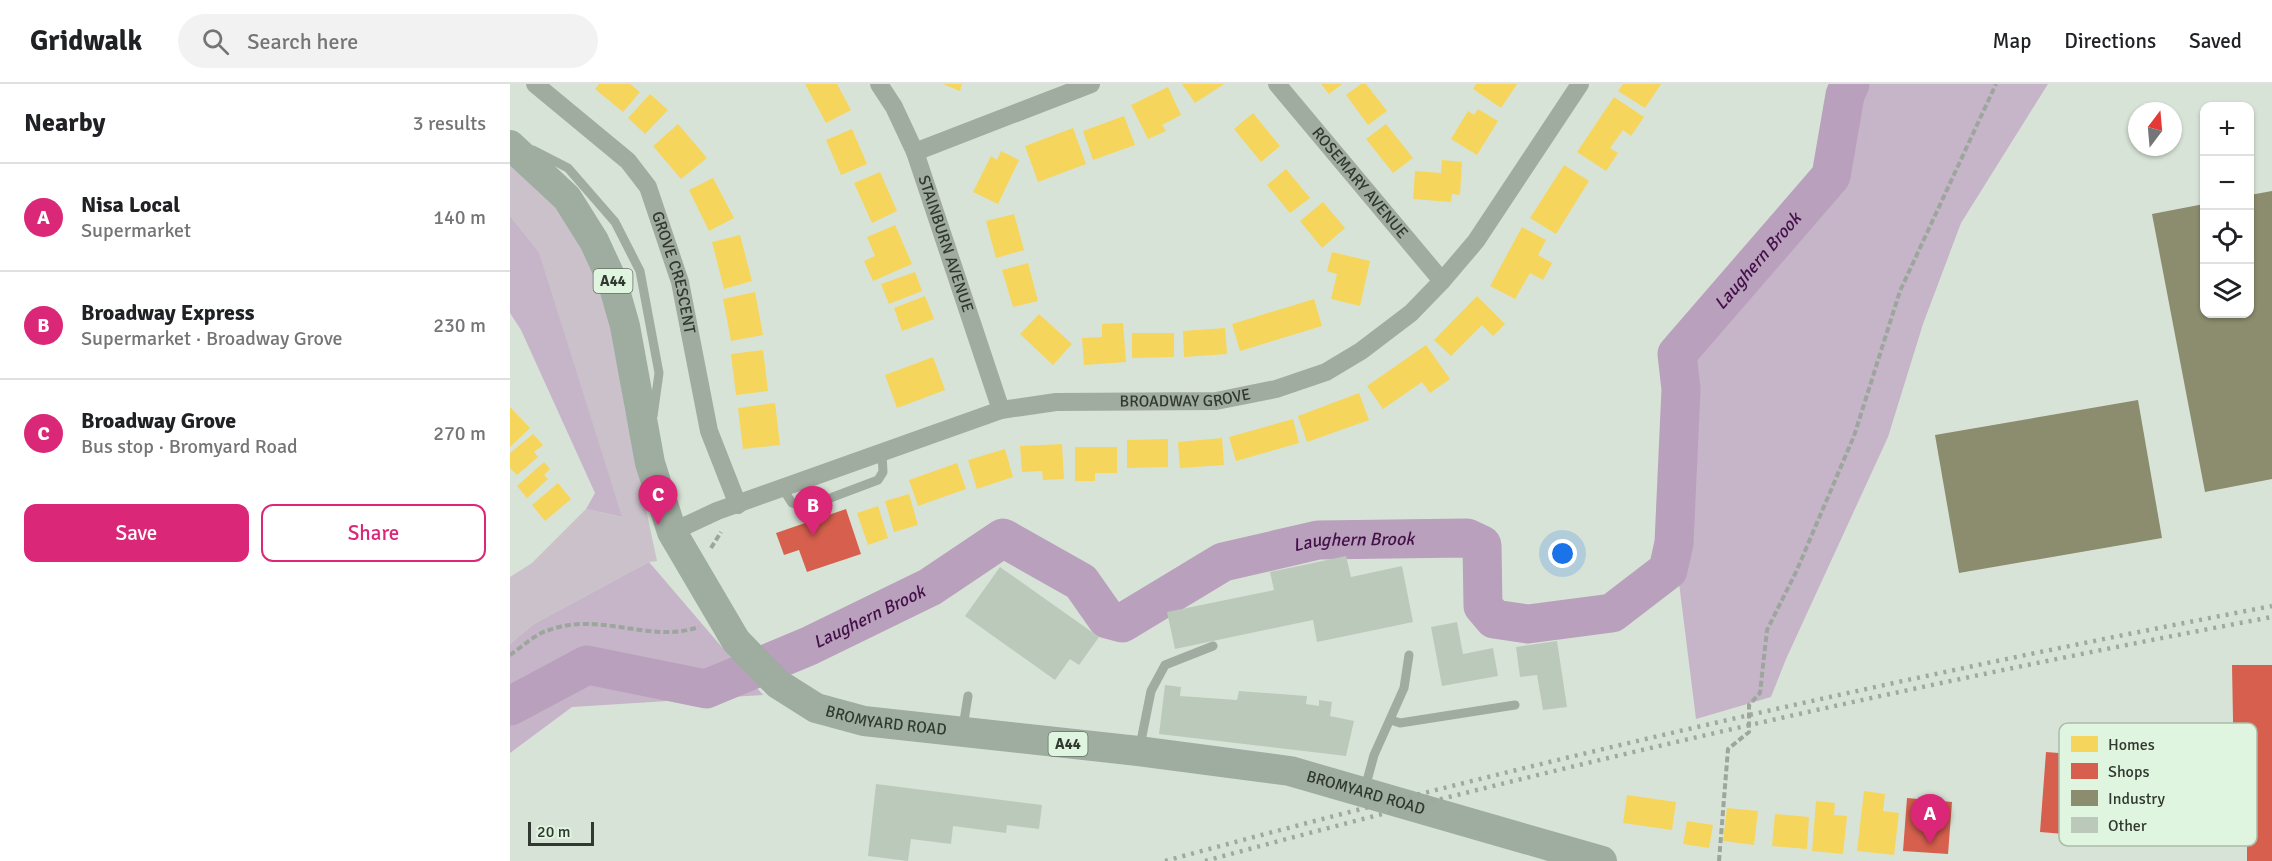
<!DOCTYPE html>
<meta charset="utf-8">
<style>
:root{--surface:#fff;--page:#f2f2f2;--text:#202124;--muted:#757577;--line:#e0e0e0;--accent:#db2777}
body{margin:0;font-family:Signika,sans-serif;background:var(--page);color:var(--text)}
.controls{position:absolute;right:18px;top:18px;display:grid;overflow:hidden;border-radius:12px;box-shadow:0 2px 4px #0004}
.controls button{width:54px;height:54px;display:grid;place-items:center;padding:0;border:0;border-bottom:2px solid var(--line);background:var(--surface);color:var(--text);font:30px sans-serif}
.compass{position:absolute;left:1618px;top:18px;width:54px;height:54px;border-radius:50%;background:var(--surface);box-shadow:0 2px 4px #0004;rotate:16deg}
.scale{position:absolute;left:18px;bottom:15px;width:66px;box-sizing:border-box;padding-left:6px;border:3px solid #303830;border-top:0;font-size:16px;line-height:21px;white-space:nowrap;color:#303830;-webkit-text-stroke:4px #e0f5df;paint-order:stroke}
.you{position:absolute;left:1053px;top:470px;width:21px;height:21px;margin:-15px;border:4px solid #fff;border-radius:50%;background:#1a73e8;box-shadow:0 0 0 9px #1a73e833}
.badge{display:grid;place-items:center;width:39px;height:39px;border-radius:50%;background:var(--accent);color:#fff;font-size:20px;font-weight:700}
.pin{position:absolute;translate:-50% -50px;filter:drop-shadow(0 2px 3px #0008)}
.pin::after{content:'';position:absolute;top:32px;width:21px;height:18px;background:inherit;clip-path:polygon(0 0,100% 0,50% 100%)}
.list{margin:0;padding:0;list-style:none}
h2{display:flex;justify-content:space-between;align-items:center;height:78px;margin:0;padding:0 24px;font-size:26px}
h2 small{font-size:20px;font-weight:400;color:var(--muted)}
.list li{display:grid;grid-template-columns:39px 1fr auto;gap:18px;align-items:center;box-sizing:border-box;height:108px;padding:0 24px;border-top:2px solid var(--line)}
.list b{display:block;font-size:22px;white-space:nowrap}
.list p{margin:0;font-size:20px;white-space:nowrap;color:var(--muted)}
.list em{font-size:20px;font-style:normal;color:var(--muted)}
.actions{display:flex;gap:12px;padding:18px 24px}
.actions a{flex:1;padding:14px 0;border:2px solid var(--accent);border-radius:12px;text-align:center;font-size:21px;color:var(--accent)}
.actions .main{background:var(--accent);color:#fff}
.icon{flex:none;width:33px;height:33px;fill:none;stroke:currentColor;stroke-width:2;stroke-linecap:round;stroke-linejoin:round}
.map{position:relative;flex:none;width:1762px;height:777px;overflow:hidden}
header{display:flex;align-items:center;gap:36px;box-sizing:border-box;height:84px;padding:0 30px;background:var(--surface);border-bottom:2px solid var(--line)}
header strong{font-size:28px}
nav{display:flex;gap:33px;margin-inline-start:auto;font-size:21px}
.search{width:420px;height:54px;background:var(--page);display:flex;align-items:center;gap:15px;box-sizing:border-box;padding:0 21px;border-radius:33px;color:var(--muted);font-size:22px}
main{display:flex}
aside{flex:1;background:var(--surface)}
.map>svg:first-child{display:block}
</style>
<header>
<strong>Gridwalk</strong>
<div class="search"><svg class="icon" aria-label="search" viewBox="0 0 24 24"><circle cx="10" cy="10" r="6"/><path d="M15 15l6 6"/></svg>Search here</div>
<nav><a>Map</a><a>Directions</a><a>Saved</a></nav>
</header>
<main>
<aside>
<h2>Nearby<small>3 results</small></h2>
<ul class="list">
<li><span class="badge">A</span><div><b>Nisa Local</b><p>Supermarket</p></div><em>140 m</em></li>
<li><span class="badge">B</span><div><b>Broadway Express</b><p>Supermarket · Broadway Grove</p></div><em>230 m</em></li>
<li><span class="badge">C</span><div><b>Broadway Grove</b><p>Bus stop · Bromyard Road</p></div><em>270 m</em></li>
</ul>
<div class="actions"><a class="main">Save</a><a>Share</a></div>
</aside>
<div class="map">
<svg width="1762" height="777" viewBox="0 0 1762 777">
<rect width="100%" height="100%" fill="#d8e3d7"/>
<path fill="#cbc1cb" d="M0,75L26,96L76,163L102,242L115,326L147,477L139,478L24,540L0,560V493L22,479L76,425L111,433L29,168L0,132Z"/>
<path fill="#c6b4c8" d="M1326,0H1538L1451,139L1413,240L1378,353L1276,575L1261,613L1186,635L1164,459L1171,305L1167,270L1321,92V8Z
M0,132L29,168L112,433L76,425L85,409L11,246L0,229Z
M139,478L253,611L62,623L0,669V560L24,540Z"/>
<path fill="#f6d55c" d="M89,0H120L130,8L113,28L85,5Z
M295,0H327L341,26L316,39Z
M433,0H452L450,7Z
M672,0H714L685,19Z
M811,0H832L819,10Z
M851,0H856L877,27L858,41L836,11Z
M966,0H1007L991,24L963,5Z
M1113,0H1151L1135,24L1108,7Z
M658,3L671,31L652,41L656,47L638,55L621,21Z
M140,10L158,26L135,50L118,34Z
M1104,13L1134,33L1121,52L1113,46L1100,64L1108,69L1096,87L1067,68Z
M968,25L988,37L967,71L941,55L958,27L964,31Z
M743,29L770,62L751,78L724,45Z
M614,32L625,61L583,76L573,47Z
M168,40L197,74L171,95L143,62Z
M876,40L903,74L883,89L856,55Z
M563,44L576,80L528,98L515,62Z
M342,45L357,80L331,91L316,56Z
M491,67L509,76L488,120L463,108L481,72L487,76Z
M932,76L952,78L950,111L942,110L941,118L903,115L905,87L931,89Z
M1054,81L1079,97L1046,150L1020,134Z
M776,85L800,114L780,129L757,101Z
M370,88L387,127L362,139L344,99Z
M203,94L224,134L199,147L179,106Z
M813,118L835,144L812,164L790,137Z
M504,130L514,166L486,174L476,137Z
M385,141L402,180L363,197L354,177L365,172L357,153Z
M1012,143L1036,156L1028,171L1042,179L1033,196L1020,189L1005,215L980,202Z
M230,151L242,197L214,205L202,158Z
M822,168L860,177L850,222L821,215L827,190L817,187Z
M518,179L528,217L503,223L492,186Z
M405,188L412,207L379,220L371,200Z
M245,208L253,251L221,257L213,215Z
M415,212L424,235L392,247L384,224Z
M967,212L995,240L983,252L972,241L941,272L924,256Z
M804,215L812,242L730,267L722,240Z
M529,230L562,260L543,281L510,250Z
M613,239L616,278L574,281L572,254L592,253V240Z
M715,244L717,270L674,273L673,247Z
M622,249H664V273L622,274Z
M916,261L940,295L920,309L912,298L873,325L857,302Z
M253,266L258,307L226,311L221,270Z
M423,273L435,306L387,324L375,291Z
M849,309L859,336L797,358L788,332Z
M265,319L270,361L233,365L228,324Z
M0,323L20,344L0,363Z
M783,335L789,359L726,377L719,353Z
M23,350L33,361L24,368L28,373L7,391L0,384V369Z
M712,354L714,381L670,384L668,358Z
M658,355V383L617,384V356Z
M552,360L554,395L533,396L532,387L512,388L510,362Z
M565,363H607V389H585V397H565Z
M495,365L503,393L467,405L458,376Z
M34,378L40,385L34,391L38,395L17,414L7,402Z
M447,379L456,405L408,422L399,396Z
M48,399L61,415L35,437L22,421Z
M399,410L408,441L384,448L375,417Z
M368,422L378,454L358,461L347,429Z
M1354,707L1375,710L1373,727L1389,729L1384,771L1347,767Z
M1117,711L1166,718L1162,746L1113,739Z
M1306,717L1325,719L1324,731L1337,732L1333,770L1302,767Z
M1217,724L1248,727L1244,761L1213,757Z
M1265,730L1299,733L1297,765L1262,762Z
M1177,737L1203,741L1199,764L1173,760Z"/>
<path fill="#d6604d" d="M336,425L351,470L297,488L289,466L274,471L266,449Z
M1722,581H1762V777H1737V745H1725Z
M1536,668L1662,678L1657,738L1603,734L1602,754L1530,748Z
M1397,714L1442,718L1438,770L1393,767Z"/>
<path fill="#8c8c6e" d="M1762,107V395L1695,408L1642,130L1694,120V230H1740V111Z
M1628,316L1652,454L1449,489L1425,351Z"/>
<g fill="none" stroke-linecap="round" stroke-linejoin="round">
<path stroke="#b9a0bc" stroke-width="39" id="s1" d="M0,622L77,581L196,605L299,562L420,503L493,454L571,498L597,535L612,539L713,478L808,456L957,454L972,461L973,522L984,535L1018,540L1102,529L1158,486L1164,459L1171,305L1167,270L1321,92L1335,11L1340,0"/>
</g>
<path fill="#bbc9bb" d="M836,472L841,493L892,482L903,538L807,558L803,536L665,565L657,528L764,506L760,488Z
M490,483L589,553L569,581L560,575L545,596L455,532Z
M947,538L953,570L983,564L988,592L932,602L921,543Z
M1047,557L1057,623L1033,626L1027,591L1010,593L1006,563Z
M655,601L671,603L670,612L727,616L729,607L797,612L796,620L809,622V616L822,618L820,632L844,637L836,672L649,650Z
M366,700L532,721L529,745L497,741L496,749L443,742L441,760L401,755L398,777L358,772Z"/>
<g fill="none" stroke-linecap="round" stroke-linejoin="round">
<path stroke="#9ca69c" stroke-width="4" stroke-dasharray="6 3" stroke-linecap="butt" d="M201,464L211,448
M0,571C12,563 25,550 39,546C91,527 139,560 189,543
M1209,777L1218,665L1239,648V621L1250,609L1257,546L1286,488L1344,352L1390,207L1486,0"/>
<path stroke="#a1aca0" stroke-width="9" d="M23,66L58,84L105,138L130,187L149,289L143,332
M273,405L282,419L299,422L368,396L373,388L372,370
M881,636L890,639L1005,621
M453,643L458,612
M630,662L641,607L655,581L703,562
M855,704L864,671L894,604L899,571"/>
<g stroke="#a1aca0" stroke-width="18">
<path id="s2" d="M25,0L118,77L138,103L170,198L199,347L228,421"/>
<path id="s3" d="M369,0L384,23L405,68L491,326"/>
<path id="s4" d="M767,0L932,197"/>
<path d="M405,68L581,0"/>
<path id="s5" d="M162,448L207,427L491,326L546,318L706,317L766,305L816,288L851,267L901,229L932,197L966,157L1070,0"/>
</g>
<path stroke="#9eada0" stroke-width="30" id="s6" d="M0,61L57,114L84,157L102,196L115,242L140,379L162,448L226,557L268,600L306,624L354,637L628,667L780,687L1092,777"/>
<path stroke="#9fa99f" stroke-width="4.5" stroke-dasharray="3 6" stroke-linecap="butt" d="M655,777C1021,677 1390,593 1762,522
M695,777C1047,681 1404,600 1762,533"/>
</g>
<g text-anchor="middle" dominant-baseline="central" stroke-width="6" stroke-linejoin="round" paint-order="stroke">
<g fill="#e0f5df" stroke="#657164" stroke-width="1.5">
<rect x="83.5" y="185" width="39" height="24" rx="4.5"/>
<rect x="538.5" y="648" width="39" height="24" rx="4.5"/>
</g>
<g font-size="15" font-weight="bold" fill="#303830">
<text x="103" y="197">A44</text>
<text x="558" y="660">A44</text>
</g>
<g font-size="16" fill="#303830" stroke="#e0f5df">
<text stroke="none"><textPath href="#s4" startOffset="129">ROSEMARY AVENUE</textPath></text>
<text stroke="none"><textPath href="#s3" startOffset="174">STAINBURN AVENUE</textPath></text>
<text stroke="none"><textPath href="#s2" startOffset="243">GROVE CRESCENT</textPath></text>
<text stroke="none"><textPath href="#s5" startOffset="536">BROADWAY GROVE</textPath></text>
<text stroke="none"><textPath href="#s6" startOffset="734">BROMYARD ROAD</textPath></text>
<text stroke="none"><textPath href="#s6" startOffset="1220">BROMYARD ROAD</textPath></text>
</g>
<g font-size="18" font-style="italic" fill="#441049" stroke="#e0f5df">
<text stroke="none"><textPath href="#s1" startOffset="1682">Laughern Brook</textPath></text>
<text stroke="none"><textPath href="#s1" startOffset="944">Laughern Brook</textPath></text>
<text stroke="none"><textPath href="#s1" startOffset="387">Laughern Brook</textPath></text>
</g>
</g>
<rect x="1549" y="639" width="198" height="123" rx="9" fill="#e0f5df" stroke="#abbcaa" stroke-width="1.5"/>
<rect x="1561" y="652" width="27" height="16" fill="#f6d55c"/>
<rect x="1561" y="679" width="27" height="16" fill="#d6604d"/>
<rect x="1561" y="706" width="27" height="16" fill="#8c8c6e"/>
<rect x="1561" y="733" width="27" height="16" fill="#bbc9bb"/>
<g font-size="16" fill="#303830">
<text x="1598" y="666">Homes</text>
<text x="1598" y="693">Shops</text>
<text x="1598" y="720">Industry</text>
<text x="1598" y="747">Other</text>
</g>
</svg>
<div class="controls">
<button>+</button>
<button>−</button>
<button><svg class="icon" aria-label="locate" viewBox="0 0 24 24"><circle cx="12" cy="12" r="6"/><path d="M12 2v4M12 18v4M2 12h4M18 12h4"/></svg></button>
<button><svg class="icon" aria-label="layers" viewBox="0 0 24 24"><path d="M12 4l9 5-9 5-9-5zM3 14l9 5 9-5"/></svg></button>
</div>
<svg class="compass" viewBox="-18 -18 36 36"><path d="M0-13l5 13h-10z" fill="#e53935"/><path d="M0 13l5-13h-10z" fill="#757577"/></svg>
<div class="scale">20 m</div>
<div class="you"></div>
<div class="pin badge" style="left:1420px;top:760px">A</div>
<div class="pin badge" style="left:303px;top:452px">B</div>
<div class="pin badge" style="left:148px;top:441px">C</div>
</div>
</main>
